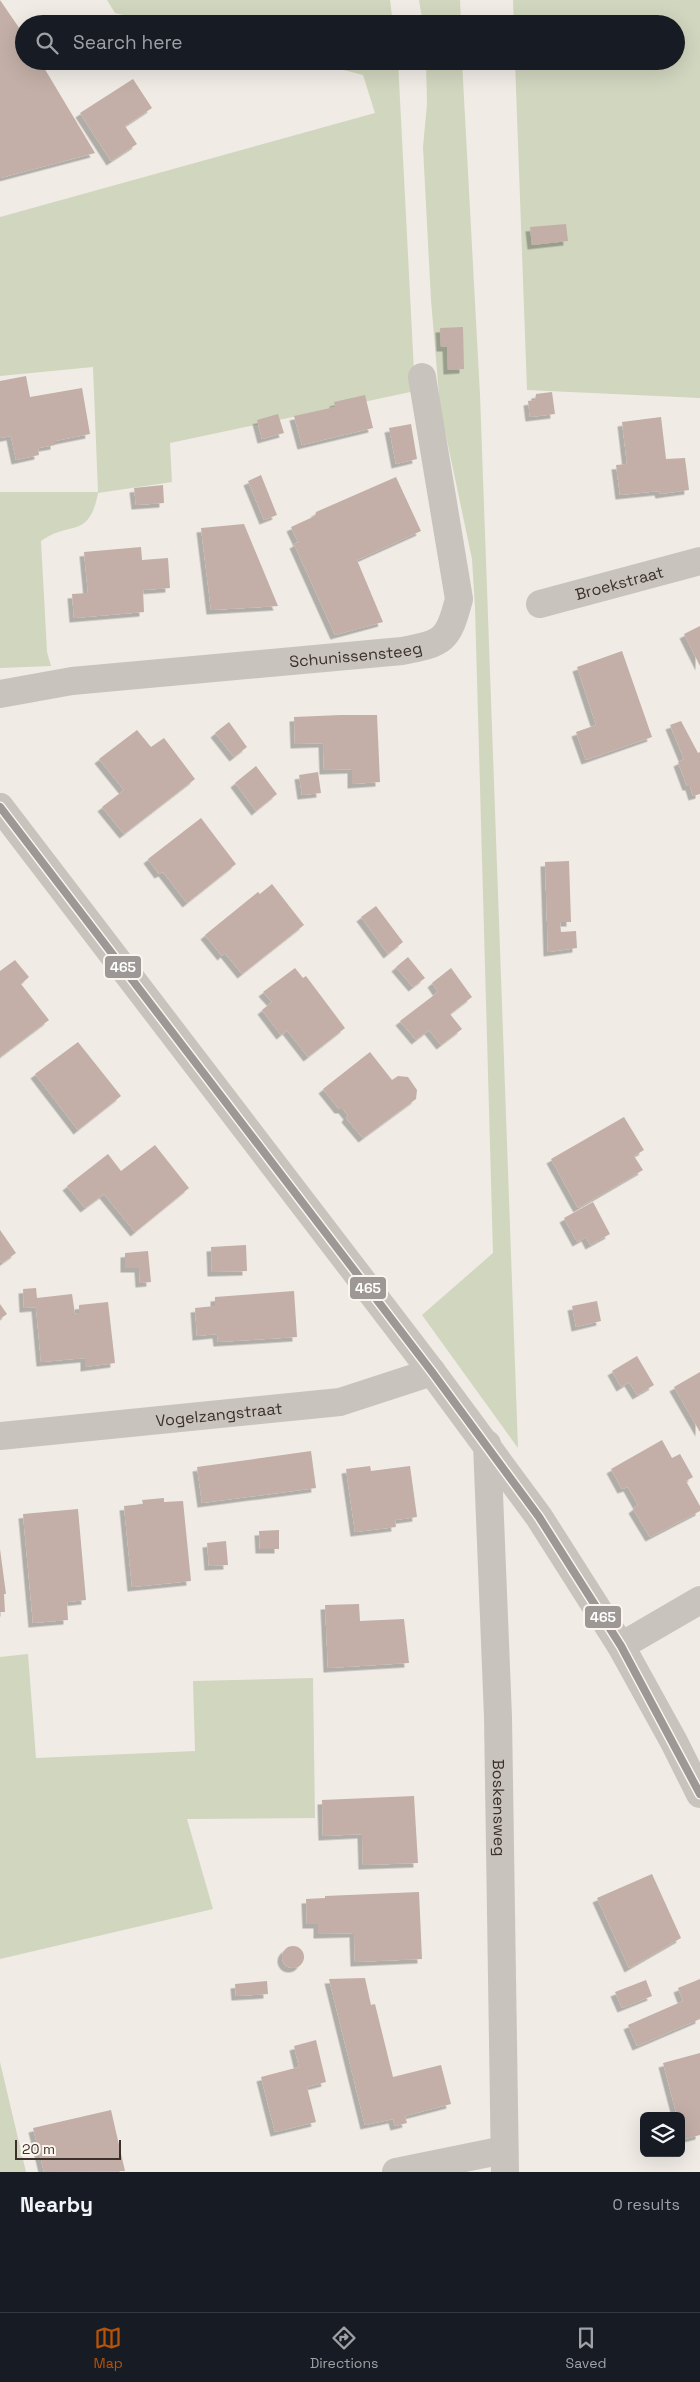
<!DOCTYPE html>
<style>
:root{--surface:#171b24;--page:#242831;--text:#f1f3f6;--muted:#9ea1a6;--line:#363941;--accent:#b45309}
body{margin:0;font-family:"Space Grotesk",sans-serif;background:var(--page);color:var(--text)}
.controls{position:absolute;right:15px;bottom:15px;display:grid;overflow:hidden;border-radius:8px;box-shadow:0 5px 20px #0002}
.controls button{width:45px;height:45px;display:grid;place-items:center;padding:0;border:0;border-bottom:1px solid var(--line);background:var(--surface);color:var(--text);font:25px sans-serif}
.scale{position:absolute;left:15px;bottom:12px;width:106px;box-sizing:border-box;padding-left:5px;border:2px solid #3b302b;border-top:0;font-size:14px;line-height:18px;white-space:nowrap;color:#3b302b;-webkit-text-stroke:4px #fbf5ee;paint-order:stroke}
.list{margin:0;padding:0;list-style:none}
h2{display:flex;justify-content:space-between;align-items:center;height:65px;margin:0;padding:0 20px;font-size:21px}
h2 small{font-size:16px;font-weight:400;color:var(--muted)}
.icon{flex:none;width:28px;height:28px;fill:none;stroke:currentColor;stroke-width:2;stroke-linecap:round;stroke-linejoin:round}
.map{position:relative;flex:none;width:700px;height:2172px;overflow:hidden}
.search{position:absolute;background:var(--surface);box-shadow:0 5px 20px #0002;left:15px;right:15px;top:15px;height:55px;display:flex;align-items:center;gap:12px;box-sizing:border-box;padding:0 18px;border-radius:28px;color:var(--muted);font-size:19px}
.sheet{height:140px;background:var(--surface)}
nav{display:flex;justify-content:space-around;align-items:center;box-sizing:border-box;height:70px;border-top:1px solid var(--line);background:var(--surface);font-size:14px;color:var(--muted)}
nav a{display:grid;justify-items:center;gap:2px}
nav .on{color:var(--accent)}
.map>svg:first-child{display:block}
</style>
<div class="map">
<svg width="700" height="2172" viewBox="0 0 700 2172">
<defs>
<filter id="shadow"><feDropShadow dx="-4.5" dy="4.5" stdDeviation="0" flood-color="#0004"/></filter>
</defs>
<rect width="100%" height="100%" fill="#f0ebe5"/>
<path fill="#d1d6bf" d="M107,0H390L393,24H158L115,13Z
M419,0H460L461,24H423Z
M513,0H700V398L527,390L515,61H676V24H514Z
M309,61H398L415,391L170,443L172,482L98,493C89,540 70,520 41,541L47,652L51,666L0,668V492H98L93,367L0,376V217L375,113L363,75Z
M426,61H462L480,395L518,1448L422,1315L493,1253L475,607L472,559L440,407L431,300L423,147L427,104Z
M28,1654L36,1758L195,1751L193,1681L313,1678L315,1818L187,1819L213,1909L0,1959V1657Z
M0,2062L26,2172H0Z"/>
<path fill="#c3afa7" filter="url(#shadow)" d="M0,0L24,35V61H40L95,153L0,178Z
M133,79L152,108L125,126L137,144L111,161L80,113Z
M566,224L568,241L532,245L530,227Z
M463,327L464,369L448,370L447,347H441L440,328Z
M26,376L30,397L82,388L90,434L55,441V445L38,448L39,455L16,460L11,436L0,438V381Z
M552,392L555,414L530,417L528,401L535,400L536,394Z
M365,395L373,428L302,445L294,416L335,407L334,402Z
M278,414L284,433L262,439L257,420Z
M661,417L666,459L685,458L689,490L660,494L659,491L620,495L616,465L627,464L622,422Z
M411,424L417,459L396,464L389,428Z
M261,475L277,515L264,520L248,481Z
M396,477L421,531L357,560L383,622L335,635L294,544L298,542L291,527L315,516L316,512Z
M163,485L164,503L136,505L134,488Z
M244,524L278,606L211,610L201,528Z
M141,547L142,560L168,558L170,588L143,590L144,612L74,618L72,594L88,593L84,552Z
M700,626V666L684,634Z
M622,651L652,737L586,760L576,732L596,725L577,667Z
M341,715H377L380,782L352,784V769L324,770L323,743L295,744L294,717Z
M681,721L698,753L700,752V794L693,796L690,786H687L678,762L684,759L670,725Z
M229,722L247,747L234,757L215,733Z
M137,730L151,747L164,738L195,779L124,834L102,807L124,790L99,759Z
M256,766L277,794L256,811L235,783Z
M318,772L321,793L302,795L299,775Z
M201,818L236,864L187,903L163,872L159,874L148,859Z
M569,861L571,922H560L561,932L576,931L577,948L548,952L545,862Z
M272,884L304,925L242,974L225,953L222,956L205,935L258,892L260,894Z
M376,906L403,942L388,954L361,917Z
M408,957L425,978L413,987L396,967Z
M15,960L29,977L21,984L49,1020L0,1057V971Z
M295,968L303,978L306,976L345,1028L308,1057L287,1030L281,1035L262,1010L272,1002L263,992Z
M451,968L472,997L450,1014L462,1029L441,1045L429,1030L416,1040L400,1021L438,992L432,983Z
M78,1042L121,1096L78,1130L35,1074Z
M370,1052L392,1080L398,1076L408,1077L417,1090L416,1099L363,1138L346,1118L348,1115L343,1109H339L323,1089Z
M624,1117L644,1150L634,1156L643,1170L578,1208L551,1159Z
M155,1145L189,1188L135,1232L104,1194L85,1208L67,1186L108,1154L121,1171Z
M593,1202L610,1234L590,1245L586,1237L577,1242L564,1218Z
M0,1230L16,1253L2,1263L0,1261Z
M246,1245L247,1271L212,1272L211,1247Z
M148,1251L151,1282L140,1283L139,1268H125V1253Z
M36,1288L37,1298L72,1294L75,1314L79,1313V1305L108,1302L115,1363L85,1367V1358L41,1362L36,1307L24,1308L23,1289Z
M294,1291L297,1337L218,1342L217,1334L197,1336L195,1308L215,1306V1297Z
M597,1301L601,1321L576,1327L572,1306Z
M0,1304L7,1314L0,1319Z
M637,1356L654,1385L637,1395L629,1382L621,1387L612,1371Z
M700,1372V1432L674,1387Z
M662,1440L672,1458L680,1454L693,1477L686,1481L700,1506V1511L650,1537L633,1509L638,1505L628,1487L622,1489L611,1469Z
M311,1451L316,1488L202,1503L197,1467Z
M370,1466L371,1471L410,1466L417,1517L395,1520L396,1527L355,1532L346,1469Z
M164,1498V1502L183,1501L191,1581L132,1587L124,1506L143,1504L142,1500Z
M78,1509L86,1600L67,1602L68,1620L33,1623L23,1514Z
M279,1530V1549H260L259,1531Z
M226,1541L228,1565L209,1566L207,1543Z
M0,1549L6,1594H4L5,1612H0Z
M359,1604L360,1621L404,1619L409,1663L328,1668L325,1605Z
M414,1796L418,1863L363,1865L362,1834L323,1836L322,1800Z
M652,1874L681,1938L629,1968L597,1898Z
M419,1892L422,1959L355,1962L354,1933L318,1934V1924H307L306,1899L325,1898V1896Z
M282 1957a11 11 0 1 1 22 0a11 11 0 1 1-22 0Z
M365,1978L371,2005L375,2004L393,2077L441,2065L451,2104L405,2116L407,2123L395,2126L393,2119L365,2125L329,1979Z
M700,1979V2019L637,2046L628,2025L683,2001L678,1988Z
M646,1980L652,1996L622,2008L615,1992Z
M267,1981L268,1994L236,1996L235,1984Z
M316,2040L326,2082L307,2087L316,2122L275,2132L261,2077L299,2067L294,2046Z
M700,2053V2135L681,2140V2116H677L663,2063Z
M111,2110L125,2171L44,2172L33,2128Z"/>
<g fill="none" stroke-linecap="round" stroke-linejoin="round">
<g stroke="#c9c3be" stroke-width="28">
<path id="s1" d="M540,604L700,561"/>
<path id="s2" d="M0,694L72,681L402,651C444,643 448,641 459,599L422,377"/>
<path d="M0,807L432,1372L539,1517L621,1646L674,1742L700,1794"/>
<path id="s3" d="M0,1436L340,1402L432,1372"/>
<path id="s4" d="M487,1444L498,1717L505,2172"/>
<path d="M621,1646L700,1600"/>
<path d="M396,2172L504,2150"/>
</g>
<defs>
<path id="bus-1" d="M0,807L432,1372L539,1517L621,1646L700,1794"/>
</defs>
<use href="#bus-1" stroke="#fbf5ee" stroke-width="11"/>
<use href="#bus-1" stroke="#9d9895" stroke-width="8"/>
</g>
<g text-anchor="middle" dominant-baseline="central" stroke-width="4.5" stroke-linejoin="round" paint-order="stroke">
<g font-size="16" fill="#3b302b" stroke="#fbf5ee">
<text stroke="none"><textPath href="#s1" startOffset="82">Broekstraat</textPath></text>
<text stroke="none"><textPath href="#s2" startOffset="358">Schunissensteeg</textPath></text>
<text stroke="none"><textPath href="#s3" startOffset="220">Vogelzangstraat</textPath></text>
<text stroke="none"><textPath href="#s4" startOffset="364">Boskensweg</textPath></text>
</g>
</g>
<g stroke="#fbf5ee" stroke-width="2">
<rect x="104" y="955" width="38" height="24" rx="5" fill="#9d9895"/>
<rect x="349" y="1276" width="38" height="24" rx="5" fill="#9d9895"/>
<rect x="584" y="1605" width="38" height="24" rx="5" fill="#9d9895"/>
</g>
<g font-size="14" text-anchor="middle" font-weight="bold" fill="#fff">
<text x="123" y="972">465</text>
<text x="368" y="1293">465</text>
<text x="603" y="1622">465</text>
</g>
</svg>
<div class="controls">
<button><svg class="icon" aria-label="layers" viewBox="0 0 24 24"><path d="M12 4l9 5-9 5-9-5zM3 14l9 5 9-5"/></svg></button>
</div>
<div class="scale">20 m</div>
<div class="search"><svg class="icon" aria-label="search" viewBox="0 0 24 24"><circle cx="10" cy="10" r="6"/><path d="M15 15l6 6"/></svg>Search here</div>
</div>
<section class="sheet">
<h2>Nearby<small>0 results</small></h2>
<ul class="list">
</ul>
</section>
<nav>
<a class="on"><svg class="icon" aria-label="map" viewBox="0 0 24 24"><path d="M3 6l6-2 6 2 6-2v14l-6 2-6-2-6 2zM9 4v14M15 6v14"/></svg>Map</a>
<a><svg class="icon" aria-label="directions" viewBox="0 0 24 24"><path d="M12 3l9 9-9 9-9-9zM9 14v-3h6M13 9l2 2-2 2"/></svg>Directions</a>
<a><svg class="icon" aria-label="saved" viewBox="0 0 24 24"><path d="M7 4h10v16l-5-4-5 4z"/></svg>Saved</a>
</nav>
